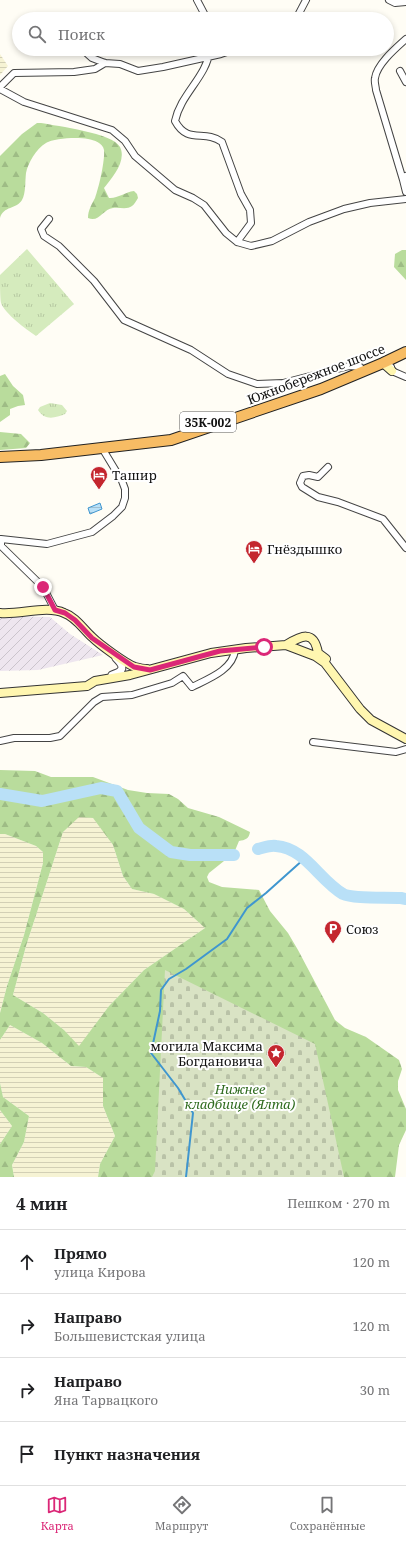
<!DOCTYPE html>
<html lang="ru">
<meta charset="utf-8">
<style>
:root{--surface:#fff;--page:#f2f2f2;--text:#202124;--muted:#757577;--line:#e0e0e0;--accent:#db2777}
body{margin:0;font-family:"Noto Serif",serif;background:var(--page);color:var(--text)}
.stop{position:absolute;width:12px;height:12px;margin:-9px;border:3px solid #db2777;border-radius:50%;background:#fff}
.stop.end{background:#db2777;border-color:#fff;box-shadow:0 1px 4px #0008}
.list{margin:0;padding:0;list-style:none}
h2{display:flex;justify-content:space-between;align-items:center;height:52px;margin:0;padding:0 16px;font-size:17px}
h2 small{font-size:13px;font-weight:400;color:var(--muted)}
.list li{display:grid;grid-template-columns:26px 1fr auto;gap:12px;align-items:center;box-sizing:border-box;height:64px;padding:0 16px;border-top:1px solid var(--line)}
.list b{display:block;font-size:15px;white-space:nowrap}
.list p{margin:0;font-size:13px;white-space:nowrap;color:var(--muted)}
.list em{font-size:13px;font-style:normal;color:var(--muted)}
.icon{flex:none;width:22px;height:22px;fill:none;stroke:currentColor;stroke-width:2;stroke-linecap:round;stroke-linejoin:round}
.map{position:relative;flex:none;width:406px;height:1177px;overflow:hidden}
.search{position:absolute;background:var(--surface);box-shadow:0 2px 6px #0003;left:12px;right:12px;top:12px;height:44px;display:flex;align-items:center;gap:10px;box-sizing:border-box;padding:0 14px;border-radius:22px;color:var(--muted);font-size:15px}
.sheet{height:308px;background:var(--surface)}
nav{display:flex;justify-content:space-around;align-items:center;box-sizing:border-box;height:56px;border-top:1px solid var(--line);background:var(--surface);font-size:11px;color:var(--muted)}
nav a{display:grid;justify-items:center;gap:2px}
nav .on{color:var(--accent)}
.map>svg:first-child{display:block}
</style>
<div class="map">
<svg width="406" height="1177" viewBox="0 0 406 1177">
<defs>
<pattern id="industrial-furrows" width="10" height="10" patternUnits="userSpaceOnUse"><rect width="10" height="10" fill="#eee6ef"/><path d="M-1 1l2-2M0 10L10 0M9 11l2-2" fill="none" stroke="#cbc4cc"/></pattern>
<pattern id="farmland-rules" width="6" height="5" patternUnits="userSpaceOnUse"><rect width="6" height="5" fill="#f6f3d4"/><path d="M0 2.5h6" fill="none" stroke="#d2cfb5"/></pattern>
<pattern id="grass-tufts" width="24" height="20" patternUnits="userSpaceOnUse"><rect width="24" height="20" fill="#d5ebbd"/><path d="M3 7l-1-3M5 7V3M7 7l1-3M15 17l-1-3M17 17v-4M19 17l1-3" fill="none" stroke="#b6c8a1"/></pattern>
<pattern id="forest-firs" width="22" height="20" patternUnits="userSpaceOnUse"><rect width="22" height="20" fill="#b9dc9c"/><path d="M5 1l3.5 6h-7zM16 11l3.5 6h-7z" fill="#9ebc85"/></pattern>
<pattern id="cemetery-stones" width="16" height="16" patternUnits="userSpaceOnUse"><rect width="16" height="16" fill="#d9e3c4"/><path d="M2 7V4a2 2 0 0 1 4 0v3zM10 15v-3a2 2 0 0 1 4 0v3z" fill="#b9c2a7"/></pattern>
<pattern id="water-rules" width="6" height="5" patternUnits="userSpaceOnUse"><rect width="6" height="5" fill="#b9e0f7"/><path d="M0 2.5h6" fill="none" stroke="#9ebfd3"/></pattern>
</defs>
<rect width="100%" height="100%" fill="#fffdf5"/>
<path fill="url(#industrial-furrows)" d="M0,616L50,617L70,634L103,655L38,670L0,671Z"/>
<path fill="url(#farmland-rules)" d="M0,54L8,66L0,75Z
M79,816L93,818L101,828L113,845L123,876L132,889L154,894L184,909L205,928L144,970L109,1006L79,1047L64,1030L43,1013L13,995L26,946L63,832Z
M0,834H5L36,846L43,852V863L24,935L7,986L0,1013Z
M10,1025L42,1043L71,1066L86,1067L103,1078V1106L115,1136L100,1164L98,1177H14L12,1165L24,1142L29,1116L3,1097L0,1083V1040Z
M0,1110L12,1126L0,1144Z"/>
<path fill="url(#grass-tufts)" d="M27,249L74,304L36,336C26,329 5,314 1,303C0,298 0,282 0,275Z
M50,403L62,405L67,411L65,414C55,418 45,421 38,410L40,407Z"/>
<path fill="url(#forest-firs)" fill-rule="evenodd" d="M37,123H41C57,126 113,133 120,147C127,161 112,178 104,188L109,198C117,199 125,192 134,191L137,194L138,198C136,201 134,205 132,206C127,210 119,207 113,208C103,209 99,223 88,218C88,210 92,204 95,198C99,187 105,161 104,150C103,143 94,140 88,139C78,137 54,138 46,143C36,149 28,163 26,173C25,181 26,193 22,200C17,209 3,206 0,218V156L22,134Z
M402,250H406V280L394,267L395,254Z
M5,374L13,386L23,395L25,405L18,406L10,409V415L0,422V376Z
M0,432L21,434L30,443L26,448L0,450Z
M0,770L35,771L51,777H93L128,790L147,793L169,794L178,799L188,808L219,817L250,832C249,839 245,840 239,841L234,853L209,873L207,877L209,882L222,887L259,890L270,911L288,933L298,950L335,1020L345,1028L366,1037L399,1060L402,1069L398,1081V1090L406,1109V1130L399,1145L395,1177H98L100,1164L115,1136L103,1106V1078L86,1067L71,1066L42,1043L10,1025L0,1040V1013L7,986L24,935L43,863V852L36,846L5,834H0ZM79,817L93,818L113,845L123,876L132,889L154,894L184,909L205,928L144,970L109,1006L79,1046L64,1030L43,1013L13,995L26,946L63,832Z
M0,1083L3,1097L29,1116L24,1142L12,1165L14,1177H0V1144L12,1126L0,1110Z"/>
<path fill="url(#cemetery-stones)" d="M165,970L315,1044L344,1177H152L155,1171Z"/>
<path fill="url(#water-rules)" stroke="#3f96cf" d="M100,503L102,509L90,514L88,508Z"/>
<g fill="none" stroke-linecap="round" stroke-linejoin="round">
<path stroke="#3f96cf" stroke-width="2" d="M186,1177L193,1113L178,1088L151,1053L160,1011L161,990L169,979L186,969L227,939L247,908L266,893L304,859"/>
<path stroke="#b9e0f7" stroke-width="12" d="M0,794L42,801L101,788L117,791L139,828L171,852L190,855H234
M258,849C263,848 270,845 276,846C305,848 319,880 343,894C353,899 388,897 401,898L406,899"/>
<defs>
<path id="minor" d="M197,0L207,19
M389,0L395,3L406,2
M296,19L306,0
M82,49L92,58L105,63L120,64L138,71L163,67L221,54L236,49
M210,49C207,77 181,93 175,121C188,145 204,129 222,142L241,194L250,210L251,223L237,242
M400,71L406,82
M0,87L14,73L74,72L95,69L105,63
M0,89L24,102L112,130L125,141L135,156L175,190L193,198L204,205L226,233L237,242L251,246L272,241L309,222L344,209L370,203L406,199
M406,176L403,180L406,192
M403,180L376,90C376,87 374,82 375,78C377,64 396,48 406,39
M49,219L41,229L44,236L59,246L94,281L124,320L191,350L228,374L257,384L283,383L349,366L360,367
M391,367L392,371L406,377
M328,467L318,477L309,475L303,476L300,483L302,487L318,497L338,502L383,519L406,548
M55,610L43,587L1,546V539L47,544L92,532L113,516L122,507L125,498V489L122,481L102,448
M0,741L14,738H50L60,736L94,702L102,697L132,695L172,683L183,676L192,687C208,679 233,670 235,650
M313,742L396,752L406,749"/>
<path id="tertiary" d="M112,675C124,671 125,667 116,658"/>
<path id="secondary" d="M383,363L392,371
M0,613C20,615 47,605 64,613C76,617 83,629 92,637C99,644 126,664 135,667C139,668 143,669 147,669
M286,645C301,636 314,629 318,653L326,659
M0,693L87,686L95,681L130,675L211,653L246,648L286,645L315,656L325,663L360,709L371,720L406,739"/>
<path id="trunk" d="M0,457L41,455L171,440L321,389L383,363L406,352"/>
</defs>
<use href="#minor" stroke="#444" stroke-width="8"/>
<use href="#tertiary" stroke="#444" stroke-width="9"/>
<use href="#secondary" stroke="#333" stroke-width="10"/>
<use href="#trunk" stroke="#222" stroke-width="12"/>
<use href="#minor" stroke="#fff" stroke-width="6"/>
<use href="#tertiary" stroke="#fff" stroke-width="7"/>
<use href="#secondary" stroke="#fff6b0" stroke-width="8"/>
<use href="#trunk" stroke="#f7bc64" stroke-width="10"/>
</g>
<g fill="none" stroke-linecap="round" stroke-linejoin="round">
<path stroke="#db2777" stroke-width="5" d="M43,587L55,610L65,613L75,620L92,638L134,667L150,670L220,651L264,647"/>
</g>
<defs>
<symbol id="hotel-pin" viewBox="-11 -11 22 30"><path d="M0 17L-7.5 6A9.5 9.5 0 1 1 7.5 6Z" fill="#c4262e" stroke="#fff"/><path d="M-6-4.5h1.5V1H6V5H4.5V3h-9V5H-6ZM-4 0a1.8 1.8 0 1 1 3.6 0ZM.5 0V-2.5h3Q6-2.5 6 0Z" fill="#fff"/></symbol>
<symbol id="parking-pin" viewBox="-11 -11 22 30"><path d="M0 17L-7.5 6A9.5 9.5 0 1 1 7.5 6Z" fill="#c4262e" stroke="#fff"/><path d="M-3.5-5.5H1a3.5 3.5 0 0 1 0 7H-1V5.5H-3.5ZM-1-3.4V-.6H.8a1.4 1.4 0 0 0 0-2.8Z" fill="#fff"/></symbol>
<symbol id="sight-pin" viewBox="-11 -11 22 30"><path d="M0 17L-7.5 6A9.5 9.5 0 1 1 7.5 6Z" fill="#c4262e" stroke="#fff"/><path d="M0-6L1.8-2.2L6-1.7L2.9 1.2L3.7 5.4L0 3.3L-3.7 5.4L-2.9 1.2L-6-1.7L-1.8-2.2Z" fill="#fff"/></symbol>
</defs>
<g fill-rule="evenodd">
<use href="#hotel-pin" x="89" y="465" width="20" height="27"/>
<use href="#hotel-pin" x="244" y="539" width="20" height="27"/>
<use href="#parking-pin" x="323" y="919" width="20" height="27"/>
<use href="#sight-pin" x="266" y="1043" width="20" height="27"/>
</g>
<g text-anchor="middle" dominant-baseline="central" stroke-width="4" stroke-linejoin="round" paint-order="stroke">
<rect fill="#fff" stroke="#585858" stroke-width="1" x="180" y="412" width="56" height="20" rx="3"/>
<g font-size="12" font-weight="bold" fill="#111">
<text x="208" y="422">35К-002</text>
</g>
<g font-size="13" fill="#111" stroke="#fff">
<text transform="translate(316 374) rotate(-21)">Южнобережное шоссе</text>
</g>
<g font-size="13" fill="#111" stroke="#fff" text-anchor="start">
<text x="112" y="475">Ташир</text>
<text x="267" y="549">Гнёздышко</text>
<text x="346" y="929">Союз</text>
<text x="263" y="1046" text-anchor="end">могила Максима<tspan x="263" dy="15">Богдановича</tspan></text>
</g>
<g font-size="13" font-style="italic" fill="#2f6b1f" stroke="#fff">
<text x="240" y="1089">Нижнее<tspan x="240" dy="15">кладбище (Ялта)</tspan></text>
</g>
</g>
</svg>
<div class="stop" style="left:264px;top:647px"></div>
<div class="stop end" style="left:43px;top:587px"></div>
<div class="search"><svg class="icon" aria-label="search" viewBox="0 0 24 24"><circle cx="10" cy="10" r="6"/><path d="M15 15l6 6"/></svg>Поиск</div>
</div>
<section class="sheet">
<h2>4 мин<small>Пешком · 270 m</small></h2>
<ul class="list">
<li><svg class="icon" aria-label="ahead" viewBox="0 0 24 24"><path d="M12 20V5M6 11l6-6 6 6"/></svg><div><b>Прямо</b><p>улица Кирова</p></div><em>120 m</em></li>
<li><svg class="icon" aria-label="right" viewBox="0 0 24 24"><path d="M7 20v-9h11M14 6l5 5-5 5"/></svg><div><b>Направо</b><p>Большевистская улица</p></div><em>120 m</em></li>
<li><svg class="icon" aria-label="right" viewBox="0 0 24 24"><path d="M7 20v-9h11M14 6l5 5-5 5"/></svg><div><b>Направо</b><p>Яна Тарвацкого</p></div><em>30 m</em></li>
<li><svg class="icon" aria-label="arrive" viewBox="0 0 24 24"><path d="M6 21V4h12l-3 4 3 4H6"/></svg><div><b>Пункт назначения</b></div></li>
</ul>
</section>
<nav>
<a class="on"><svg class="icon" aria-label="map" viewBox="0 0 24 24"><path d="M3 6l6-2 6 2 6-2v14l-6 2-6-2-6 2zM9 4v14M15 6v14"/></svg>Карта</a>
<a><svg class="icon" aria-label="directions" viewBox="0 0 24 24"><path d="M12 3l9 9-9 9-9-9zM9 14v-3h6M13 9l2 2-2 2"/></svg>Маршрут</a>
<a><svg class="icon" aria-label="saved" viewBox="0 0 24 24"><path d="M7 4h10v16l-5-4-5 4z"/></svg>Сохранённые</a>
</nav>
